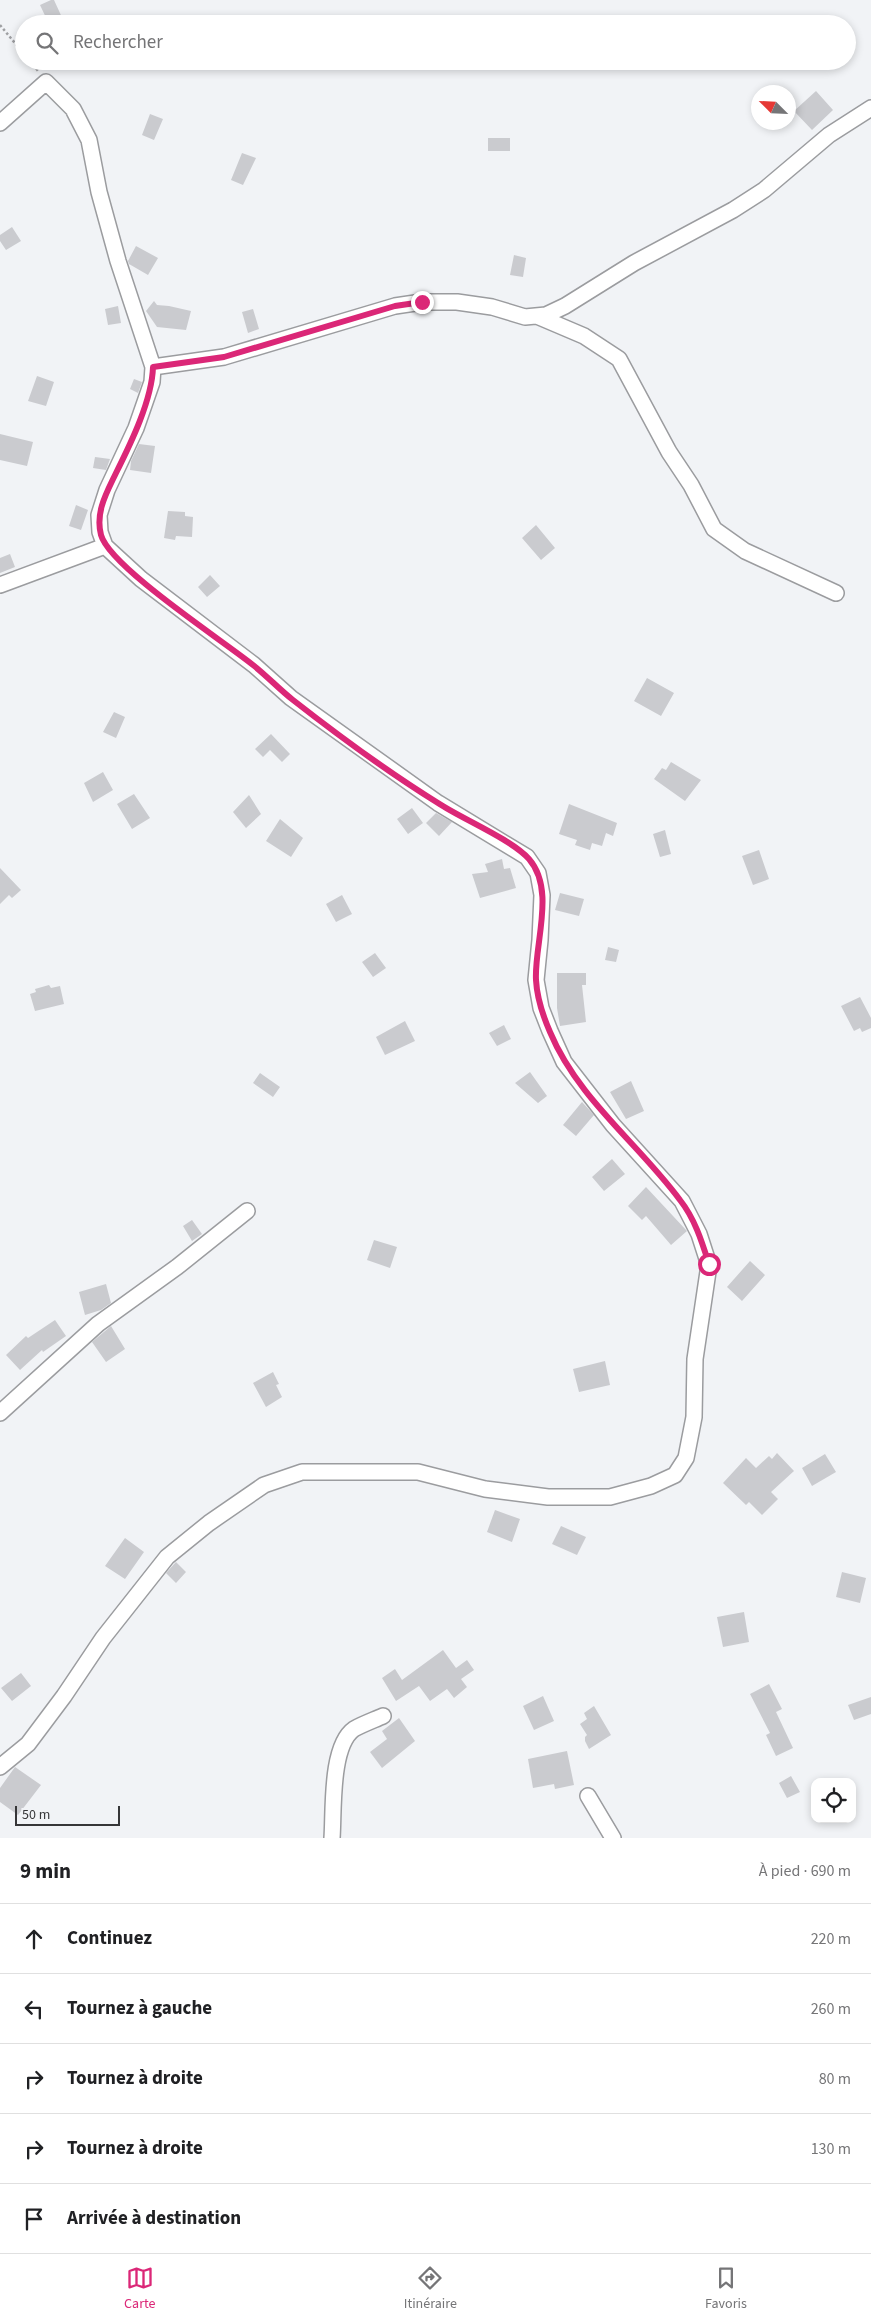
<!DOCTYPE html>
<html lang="fr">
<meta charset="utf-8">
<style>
:root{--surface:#fff;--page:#f2f2f2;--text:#202124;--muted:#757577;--line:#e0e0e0;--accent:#db2777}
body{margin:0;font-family:"Source Sans 3",sans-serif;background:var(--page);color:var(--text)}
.controls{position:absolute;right:15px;bottom:15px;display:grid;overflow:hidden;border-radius:10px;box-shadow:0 2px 8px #0003}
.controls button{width:45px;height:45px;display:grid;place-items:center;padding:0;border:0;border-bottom:1px solid var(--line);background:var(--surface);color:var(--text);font:25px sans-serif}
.compass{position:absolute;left:751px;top:85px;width:45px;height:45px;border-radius:50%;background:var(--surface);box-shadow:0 2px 8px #0003;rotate:294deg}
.scale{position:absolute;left:15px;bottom:12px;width:105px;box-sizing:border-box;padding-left:5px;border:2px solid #363638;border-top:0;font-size:14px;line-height:18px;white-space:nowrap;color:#363638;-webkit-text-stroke:4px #f1f3f6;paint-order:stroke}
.stop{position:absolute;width:15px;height:15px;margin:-11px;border:4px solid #db2777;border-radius:50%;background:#fff}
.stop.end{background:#db2777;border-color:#fff;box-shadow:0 1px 5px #0008}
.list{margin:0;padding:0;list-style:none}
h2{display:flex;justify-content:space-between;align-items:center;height:65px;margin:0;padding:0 20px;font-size:21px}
h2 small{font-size:16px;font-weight:400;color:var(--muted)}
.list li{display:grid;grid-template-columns:32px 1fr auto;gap:15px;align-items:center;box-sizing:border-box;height:70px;padding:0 20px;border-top:1px solid var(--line)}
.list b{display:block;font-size:19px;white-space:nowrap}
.list em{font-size:16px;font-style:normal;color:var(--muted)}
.icon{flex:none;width:28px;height:28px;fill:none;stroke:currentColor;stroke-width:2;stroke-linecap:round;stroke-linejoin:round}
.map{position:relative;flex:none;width:871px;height:1838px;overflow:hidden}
.search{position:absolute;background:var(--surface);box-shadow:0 2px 8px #0003;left:15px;right:15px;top:15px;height:55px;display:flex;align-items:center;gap:12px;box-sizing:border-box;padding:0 18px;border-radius:28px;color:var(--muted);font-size:19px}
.sheet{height:415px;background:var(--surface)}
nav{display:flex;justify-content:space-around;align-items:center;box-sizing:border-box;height:70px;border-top:1px solid var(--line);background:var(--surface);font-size:14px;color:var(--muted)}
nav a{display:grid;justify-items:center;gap:2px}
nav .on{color:var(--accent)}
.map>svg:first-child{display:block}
</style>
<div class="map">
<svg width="871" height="1838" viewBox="0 0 871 1838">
<rect width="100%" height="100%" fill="#f1f3f6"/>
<path fill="#cacbcf" d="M51,0H54L65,24H49L40,5Z
M816,91L833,110L812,130L794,111Z
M150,114L163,119L154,140L142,135Z
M488,138H510V151H488Z
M242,153L256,158L243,185L231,180Z
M12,227L21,241L6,250L0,241V235Z
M136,246L158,258L148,275L129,264L128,261Z
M514,255L526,258L523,277L510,275Z
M154,301L157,305L169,306L191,311L186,330L157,327L146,311Z
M118,306L121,323L108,325L105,309Z
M253,309L259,329L248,333L242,312Z
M37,376L54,382L46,406L28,401Z
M134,379L142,382L138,393L130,389Z
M0,434L33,442L27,466L0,460Z
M139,444L155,446L151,473L130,470L131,461Z
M95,457L110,459L106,470L93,468Z
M76,505L88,510L81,530L69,526Z
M168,511L185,512V516L193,517L192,537L176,536L175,540L164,538Z
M536,525L555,548L541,560L522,538Z
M10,554L15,567L0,573V558Z
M210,575L220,586L207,597L198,587Z
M647,678L674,693L661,716L634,701Z
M114,712L125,717L116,738L103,732Z
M271,734L290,754L282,762L270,750L263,757L255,749Z
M671,762L701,780L685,801L654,779L662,768L666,770Z
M103,772L113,790L93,802L84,783Z
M134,794L150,818L132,829L117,804Z
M249,795L261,814L246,828L233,812Z
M569,804L617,823L613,836L606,833L602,846L592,843L590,850L575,845L577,840L559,834Z
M412,808L423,823L408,834L397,819Z
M436,813L452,822L439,836L426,823Z
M280,819L303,838L291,857L266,841Z
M665,830L671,854L660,857L653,834Z
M759,850L769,879L753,885L742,856Z
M502,859L504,869L510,868L516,888L480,898L472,874L488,872L485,864Z
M0,868L21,890L12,898L9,895L0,904Z
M560,893L584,899L579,916L555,910Z
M342,895L352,914L336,922L326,904Z
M608,947L619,950L616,962L605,960Z
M375,953L386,968L373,977L362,962Z
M557,973H586V985H582L586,1022L560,1026L557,1008Z
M49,985L51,988L60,986L64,1004L35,1011L30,994L36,992L35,989Z
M860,997L871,1018V1028L862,1032L860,1028L854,1031L841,1006Z
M405,1021L415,1041L385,1055L376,1037Z
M504,1025L511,1039L497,1046L489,1033Z
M530,1072L547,1096L538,1103L515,1083Z
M260,1073L280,1087L273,1097L253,1083Z
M631,1081L644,1111L626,1119L610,1092Z
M582,1102L594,1115L576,1136L563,1125Z
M612,1159L625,1174L604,1191L592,1177Z
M646,1187L687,1231L671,1245L646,1216L642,1220L628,1206Z
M192,1220L202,1234L192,1241L183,1226Z
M374,1240L397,1247L390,1268L367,1260Z
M750,1261L765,1275L742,1301L727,1287Z
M106,1284L111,1303L101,1310L85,1315L79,1292Z
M55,1320L66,1336L43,1352L42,1350L20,1370L6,1355L26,1336L28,1338Z
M111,1326L125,1349L106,1362L92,1342Z
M605,1361L610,1385L579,1392L573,1369Z
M273,1372L279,1384L276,1385L282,1397L266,1407L253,1383Z
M777,1453L794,1471L771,1492L778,1499L762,1515L749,1502L746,1505L723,1483L746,1458L756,1468L769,1456L772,1459Z
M825,1454L836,1472L812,1486L802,1468Z
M495,1510L520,1519L512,1542L487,1532Z
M561,1526L586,1537L577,1555L552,1544Z
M125,1538L144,1552L125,1579L105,1566Z
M176,1562L186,1572L176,1583L166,1573Z
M842,1572L866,1578L860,1603L836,1597Z
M744,1612L749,1642L723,1647L717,1617Z
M443,1650L456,1668L467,1660L474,1670L461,1679L467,1687L454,1698L447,1689L430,1701L419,1686L396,1701L382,1678L395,1669L402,1680Z
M21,1673L31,1686L12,1701L1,1688Z
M769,1684L782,1709L776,1712L793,1748L776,1756L766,1735L770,1733L750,1694Z
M543,1696L554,1721L534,1730L523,1706Z
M871,1697V1714L854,1720L848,1705Z
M594,1706L611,1735L589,1749L585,1741V1737L587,1735L580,1724L587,1719L584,1713Z
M399,1718L415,1741L382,1768L370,1752L387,1739L382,1731Z
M567,1751L574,1785L555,1789L554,1784L533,1788L528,1759Z
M15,1767L41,1785L18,1815L0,1802V1788Z
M791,1776L800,1792L787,1798L779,1783Z"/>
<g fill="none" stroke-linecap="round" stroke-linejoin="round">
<defs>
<path id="minor" d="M0,123L46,82L73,109L89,140L99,192L118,261L153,367L152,382L136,428L107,490L99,515L100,532L105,546L141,579L254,665L291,698L438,803L527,857L538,873L542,895L540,940L536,980L541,1008L550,1031L564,1062L613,1125L682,1201L699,1234L709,1265L695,1359L694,1417L686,1458L675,1475L651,1486L610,1497H548L485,1489L418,1472H302L264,1485L209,1523L167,1557L103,1638L64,1696L28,1744L0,1767
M537,316L584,336L619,359L669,452L691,485L714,529L745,551L836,593
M153,367L224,357L395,306L422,302H457L492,307L525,317L546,315L565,306L634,263L733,210L764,190L829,135L871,108
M0,585L105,546
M0,1413L98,1324L177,1267L247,1211
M588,1796L613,1838
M332,1838C334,1811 330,1746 354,1729C363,1724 374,1720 383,1716"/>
</defs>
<use href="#minor" stroke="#9b9c9f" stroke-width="18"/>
<path stroke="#9fa0a3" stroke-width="2.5" stroke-dasharray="2.5 2.5" stroke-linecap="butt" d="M0,25L24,54
M30,61L38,71"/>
<use href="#minor" stroke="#fff" stroke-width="15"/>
</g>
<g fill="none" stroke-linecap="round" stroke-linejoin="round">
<path stroke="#db2777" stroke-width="6" d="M422,302L395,306L224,357L153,367C152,400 131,443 116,473C107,492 95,512 101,535C110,567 222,640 253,665C267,676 279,689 293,700C339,736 388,772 438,803C462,819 511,839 529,859C556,890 534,944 536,980C537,998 543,1016 550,1032C578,1099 638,1143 680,1200C695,1219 702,1242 709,1264"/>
</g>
</svg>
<div class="controls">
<button><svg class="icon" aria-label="locate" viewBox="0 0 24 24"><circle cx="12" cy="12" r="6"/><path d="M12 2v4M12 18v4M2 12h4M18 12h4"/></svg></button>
</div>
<svg class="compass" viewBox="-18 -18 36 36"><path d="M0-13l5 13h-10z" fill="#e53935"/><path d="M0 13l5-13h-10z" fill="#757577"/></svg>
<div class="scale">50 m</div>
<div class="stop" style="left:709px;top:1264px"></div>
<div class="stop end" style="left:422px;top:302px"></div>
<div class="search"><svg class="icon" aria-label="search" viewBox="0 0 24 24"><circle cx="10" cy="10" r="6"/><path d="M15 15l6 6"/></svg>Rechercher</div>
</div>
<section class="sheet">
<h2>9 min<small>À pied · 690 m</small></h2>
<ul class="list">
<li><svg class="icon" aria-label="ahead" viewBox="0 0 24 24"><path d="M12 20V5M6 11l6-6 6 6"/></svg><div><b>Continuez</b></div><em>220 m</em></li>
<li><svg class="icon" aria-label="left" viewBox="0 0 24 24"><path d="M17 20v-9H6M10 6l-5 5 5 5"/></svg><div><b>Tournez à gauche</b></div><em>260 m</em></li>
<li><svg class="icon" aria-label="right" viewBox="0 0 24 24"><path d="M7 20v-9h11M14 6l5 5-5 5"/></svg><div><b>Tournez à droite</b></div><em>80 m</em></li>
<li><svg class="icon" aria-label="right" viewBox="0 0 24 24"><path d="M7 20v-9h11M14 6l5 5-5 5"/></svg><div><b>Tournez à droite</b></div><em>130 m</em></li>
<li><svg class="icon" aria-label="arrive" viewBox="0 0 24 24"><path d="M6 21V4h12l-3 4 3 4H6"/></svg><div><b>Arrivée à destination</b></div></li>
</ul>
</section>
<nav>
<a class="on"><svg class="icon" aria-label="map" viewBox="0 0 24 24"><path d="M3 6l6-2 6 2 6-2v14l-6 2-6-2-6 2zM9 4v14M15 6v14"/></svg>Carte</a>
<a><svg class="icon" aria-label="directions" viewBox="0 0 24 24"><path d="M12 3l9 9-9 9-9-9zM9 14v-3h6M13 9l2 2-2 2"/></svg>Itinéraire</a>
<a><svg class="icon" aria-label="saved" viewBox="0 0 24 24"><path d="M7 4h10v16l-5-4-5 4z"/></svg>Favoris</a>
</nav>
